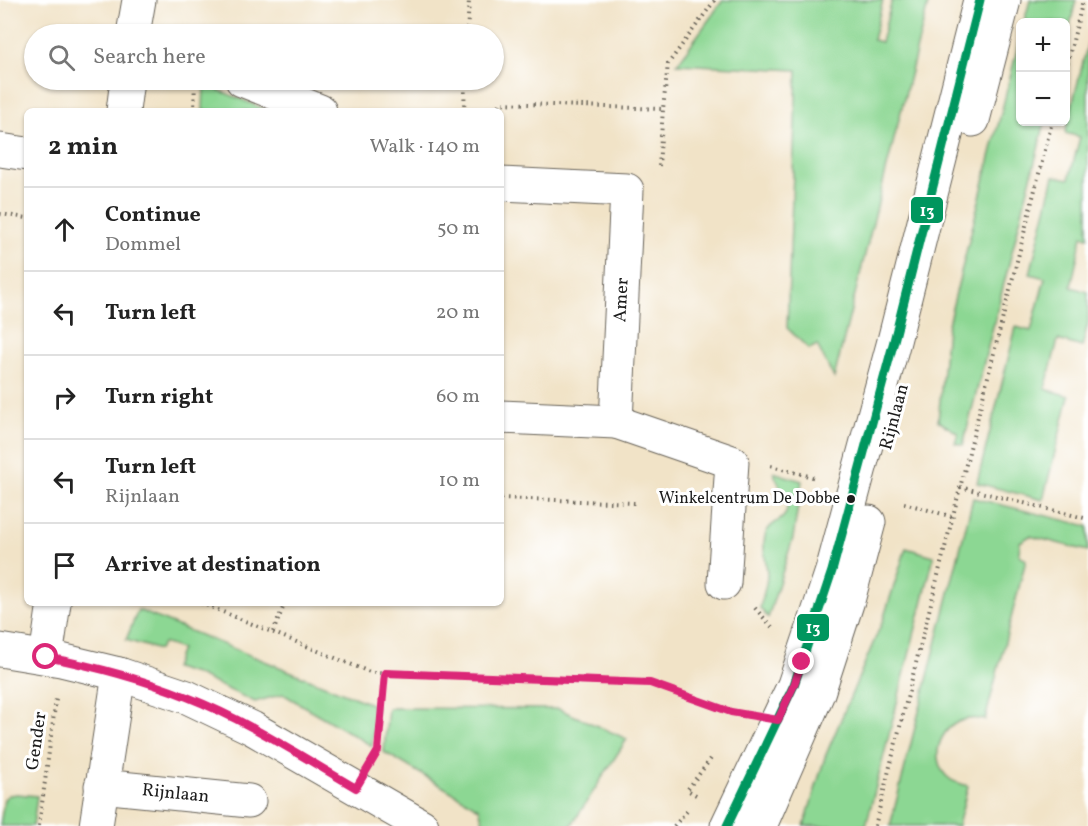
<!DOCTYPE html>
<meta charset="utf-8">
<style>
:root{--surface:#fff;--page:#f2f2f2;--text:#222;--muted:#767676;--line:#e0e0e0}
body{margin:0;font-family:Vollkorn,serif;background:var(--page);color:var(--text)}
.controls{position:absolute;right:18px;top:18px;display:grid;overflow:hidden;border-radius:9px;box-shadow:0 2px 4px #0004}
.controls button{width:54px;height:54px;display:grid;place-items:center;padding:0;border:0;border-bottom:2px solid var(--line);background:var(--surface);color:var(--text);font:30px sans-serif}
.stop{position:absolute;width:18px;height:18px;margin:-14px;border:4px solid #db2777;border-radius:50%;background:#fff}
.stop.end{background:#db2777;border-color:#fff;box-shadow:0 2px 6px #0008}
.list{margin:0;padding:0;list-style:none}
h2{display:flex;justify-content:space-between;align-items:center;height:78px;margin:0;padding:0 24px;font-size:26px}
h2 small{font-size:20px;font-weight:400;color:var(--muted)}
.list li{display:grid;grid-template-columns:39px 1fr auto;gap:18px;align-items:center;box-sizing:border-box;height:84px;padding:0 24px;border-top:2px solid var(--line)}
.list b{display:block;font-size:22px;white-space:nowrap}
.list p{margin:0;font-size:20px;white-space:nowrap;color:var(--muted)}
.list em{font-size:20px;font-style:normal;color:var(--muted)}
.icon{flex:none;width:33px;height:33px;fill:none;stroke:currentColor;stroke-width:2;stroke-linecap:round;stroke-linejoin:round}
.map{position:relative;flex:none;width:1088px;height:826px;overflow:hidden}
.search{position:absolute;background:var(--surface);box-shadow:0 2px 4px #0004;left:24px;top:24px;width:480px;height:66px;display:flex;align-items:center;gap:15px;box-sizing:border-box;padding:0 21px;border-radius:33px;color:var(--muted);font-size:22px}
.panel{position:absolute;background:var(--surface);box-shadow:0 2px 4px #0004;left:24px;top:108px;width:480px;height:498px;border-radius:9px}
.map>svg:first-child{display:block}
</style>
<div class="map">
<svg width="1088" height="826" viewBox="0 0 1088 826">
<rect width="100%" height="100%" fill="#fff"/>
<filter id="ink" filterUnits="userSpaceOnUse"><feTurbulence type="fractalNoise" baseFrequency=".0167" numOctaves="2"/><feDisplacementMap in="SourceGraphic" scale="12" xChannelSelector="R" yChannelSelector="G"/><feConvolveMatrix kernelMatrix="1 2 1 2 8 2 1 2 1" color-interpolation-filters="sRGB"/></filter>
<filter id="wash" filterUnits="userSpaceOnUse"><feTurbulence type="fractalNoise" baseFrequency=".008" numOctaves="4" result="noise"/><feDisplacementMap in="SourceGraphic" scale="24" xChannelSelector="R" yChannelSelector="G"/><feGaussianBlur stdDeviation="1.35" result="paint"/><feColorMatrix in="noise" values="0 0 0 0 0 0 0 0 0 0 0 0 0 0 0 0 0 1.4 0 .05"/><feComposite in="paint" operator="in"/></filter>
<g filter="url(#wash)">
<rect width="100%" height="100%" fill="#f1e3c7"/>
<path fill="#8cd793" stroke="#547a58" stroke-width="1.5" d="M723,0H883L873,40L881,42L892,0H929L834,378L817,345L809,349L787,328L797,70L677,64Z
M1030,0H1076L1066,42V22H1024Z
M1020,38V122H1045L963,445L955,443L958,433L938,421L947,328Z
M1088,42V237L1082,236L1071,287L1088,292V323L1082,347L1058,340L1045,389L1069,396L1043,500L977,483L1016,327L1031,331L1045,278L1030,274L1054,176L1069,179L1080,137L1065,133Z
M204,84L269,111H203Z
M773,472L802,481L793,538L768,618L760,608C762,597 767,586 767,575C767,561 760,544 767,531C774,518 789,523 787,501Z
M973,498L1088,526V551L1030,536L1020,542L1019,554L1026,560L985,720C944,709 923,759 950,779C955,783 963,784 968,786L958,826H890Z
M906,548L934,556L866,826H804L825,757L883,620Z
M138,610L376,706L372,746L283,694L255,702L195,674L174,668L181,649L163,643L159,650L126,640Z
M388,708L559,709L627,739L571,826H484L479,808L384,752Z
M17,794L37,796L33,826H0L4,799L9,795Z"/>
</g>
<g filter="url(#ink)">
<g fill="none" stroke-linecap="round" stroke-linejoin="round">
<defs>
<g id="minor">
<path d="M133,34L139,0"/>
<path d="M242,80L320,111"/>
<path d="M123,111L127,80"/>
<path d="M973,120L1004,0"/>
<path d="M0,150L27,154"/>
<path d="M501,184L627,190L616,422L501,417"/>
<path d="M616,422L732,462L724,583"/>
<path d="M0,650L61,660L119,674L187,697L252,728L422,826"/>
<path d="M46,657L54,603"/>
<path id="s1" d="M101,786L249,801"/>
<path d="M96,826L119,674"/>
<path d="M727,826L794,685L832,571L894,341L980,0"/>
<path d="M760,826L818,693L849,597L869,522"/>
</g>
</defs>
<use href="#minor" stroke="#676258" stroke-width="35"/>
<path stroke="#676258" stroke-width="4" stroke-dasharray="1.5 4.5" stroke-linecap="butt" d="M467,34L469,0
M1066,69L1083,0
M194,111L195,80
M464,111L465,80
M497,111L500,103L663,109L668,64L715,0
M659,166L663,109
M0,214L27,218
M771,466L816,478
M960,487L1088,519
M501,498L635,503
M904,503L953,517
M201,603L372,673L650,683L735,713
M755,608L772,627
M273,632L285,603
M377,753L385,673
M696,795L687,790L713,756
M39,826L56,699
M674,826L689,809
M875,826L1052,122"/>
<use href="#minor" stroke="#fff" stroke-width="33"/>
<defs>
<path id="bus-1" d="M727,826L794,685L832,571L894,341L980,0"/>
</defs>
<use href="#bus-1" stroke="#fff" stroke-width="14"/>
<use href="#bus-1" stroke="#00965e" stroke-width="9"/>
</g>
</g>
<g fill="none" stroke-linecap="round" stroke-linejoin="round" filter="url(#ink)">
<path stroke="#db2777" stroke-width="8" d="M46,657C93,666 142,679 187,697C246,720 301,756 356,788L378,751L385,673L650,683L731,712L778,720L794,685L802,662"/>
</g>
<circle fill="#1c1c1c" stroke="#fff" stroke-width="2" cx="851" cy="499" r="5"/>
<g text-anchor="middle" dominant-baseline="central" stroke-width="6" stroke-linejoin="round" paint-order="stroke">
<g font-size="16" fill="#1c1c1c" stroke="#fff" text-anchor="end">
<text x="840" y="499">Winkelcentrum De Dobbe</text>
</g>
<g font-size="18" fill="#1c1c1c" stroke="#fff">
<text transform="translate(622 300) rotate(-87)">Amer</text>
<text transform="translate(895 417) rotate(-75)">Rijnlaan</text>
<text transform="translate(37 741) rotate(-82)">Gender</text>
<text stroke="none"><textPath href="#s1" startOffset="75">Rijnlaan</textPath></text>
</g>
</g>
<g stroke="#fff" stroke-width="2">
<rect x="910" y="196" width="34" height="28" rx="6" fill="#00965e"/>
<rect x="796" y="613" width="34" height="29" rx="6" fill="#00965e"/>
</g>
<g font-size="16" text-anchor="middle" font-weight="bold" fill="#fff">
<text x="927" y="216">13</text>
<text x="813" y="633">13</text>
</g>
</svg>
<div class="controls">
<button>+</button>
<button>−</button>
</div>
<div class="stop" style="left:46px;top:657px"></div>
<div class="stop end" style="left:802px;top:662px"></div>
<div class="search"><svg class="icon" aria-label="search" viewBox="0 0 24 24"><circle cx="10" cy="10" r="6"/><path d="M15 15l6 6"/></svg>Search here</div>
<section class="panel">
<h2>2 min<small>Walk · 140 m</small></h2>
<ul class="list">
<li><svg class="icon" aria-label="ahead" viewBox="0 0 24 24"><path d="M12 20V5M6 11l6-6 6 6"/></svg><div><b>Continue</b><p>Dommel</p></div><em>50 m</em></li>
<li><svg class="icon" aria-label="left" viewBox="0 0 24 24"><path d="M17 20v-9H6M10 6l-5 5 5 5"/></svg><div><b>Turn left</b></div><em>20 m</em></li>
<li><svg class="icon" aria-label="right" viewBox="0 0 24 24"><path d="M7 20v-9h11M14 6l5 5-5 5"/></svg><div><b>Turn right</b></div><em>60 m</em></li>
<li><svg class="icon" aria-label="left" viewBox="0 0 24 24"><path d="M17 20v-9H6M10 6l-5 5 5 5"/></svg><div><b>Turn left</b><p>Rijnlaan</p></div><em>10 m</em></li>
<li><svg class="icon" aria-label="arrive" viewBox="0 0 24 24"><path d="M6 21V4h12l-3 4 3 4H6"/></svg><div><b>Arrive at destination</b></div></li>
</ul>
</section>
</div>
